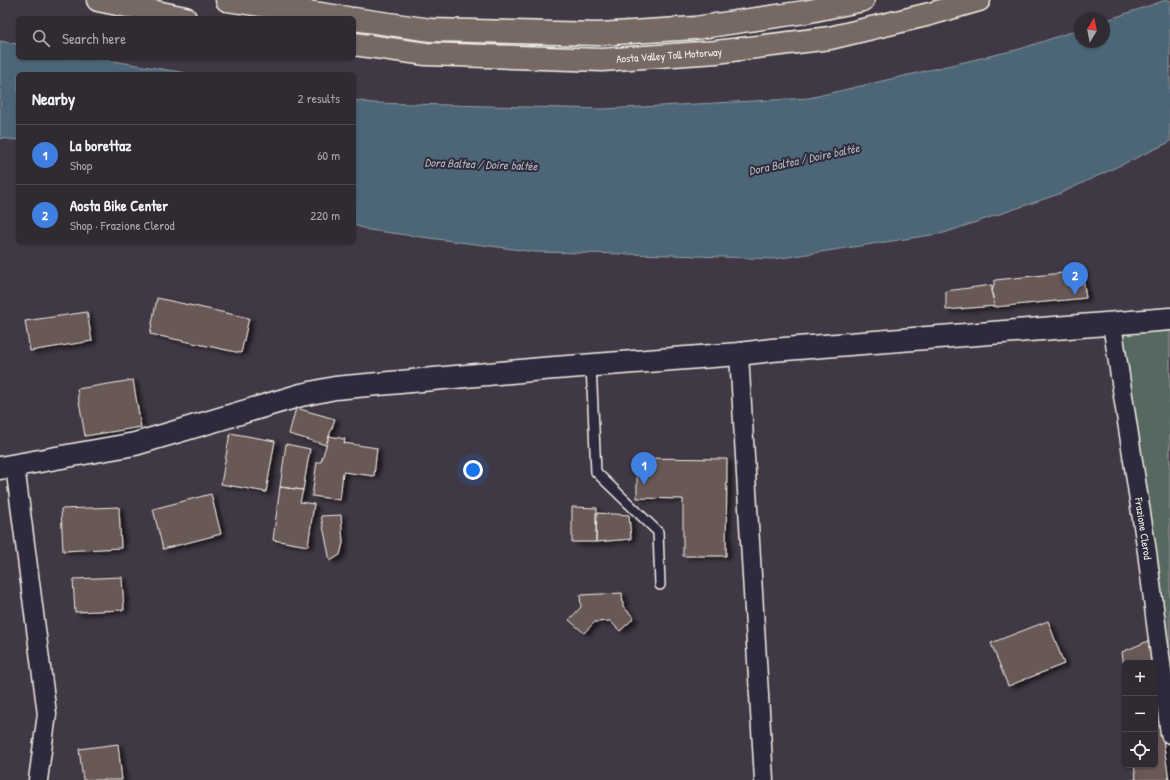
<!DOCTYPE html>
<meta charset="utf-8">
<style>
:root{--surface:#302a33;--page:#38323b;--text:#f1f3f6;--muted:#a8a7ac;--line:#4b464e;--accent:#ff9aa2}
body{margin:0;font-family:"Patrick Hand",sans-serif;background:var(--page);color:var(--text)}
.controls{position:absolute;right:12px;bottom:12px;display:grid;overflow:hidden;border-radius:6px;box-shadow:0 1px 3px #0004}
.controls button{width:36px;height:36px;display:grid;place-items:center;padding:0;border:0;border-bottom:1px solid var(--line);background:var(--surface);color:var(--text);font:20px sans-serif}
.compass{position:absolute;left:1074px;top:12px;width:36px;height:36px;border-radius:50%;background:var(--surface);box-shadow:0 1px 3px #0004;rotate:10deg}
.you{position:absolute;left:473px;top:470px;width:14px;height:14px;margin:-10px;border:3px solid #fff;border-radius:50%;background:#1a73e8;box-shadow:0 0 0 6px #1a73e833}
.badge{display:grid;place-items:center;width:26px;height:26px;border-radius:50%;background:var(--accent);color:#fff;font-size:13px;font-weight:700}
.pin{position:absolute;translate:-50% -33px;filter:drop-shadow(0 1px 2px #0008)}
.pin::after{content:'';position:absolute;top:21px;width:14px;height:12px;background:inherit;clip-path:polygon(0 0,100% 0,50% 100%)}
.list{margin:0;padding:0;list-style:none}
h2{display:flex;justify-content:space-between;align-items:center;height:52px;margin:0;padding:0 16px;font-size:17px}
h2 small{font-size:13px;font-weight:400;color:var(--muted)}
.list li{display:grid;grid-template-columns:26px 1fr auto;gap:12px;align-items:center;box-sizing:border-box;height:60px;padding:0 16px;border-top:1px solid var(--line)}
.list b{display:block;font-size:15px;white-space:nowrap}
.list p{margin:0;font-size:13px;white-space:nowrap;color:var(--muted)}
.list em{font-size:13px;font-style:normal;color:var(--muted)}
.icon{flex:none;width:22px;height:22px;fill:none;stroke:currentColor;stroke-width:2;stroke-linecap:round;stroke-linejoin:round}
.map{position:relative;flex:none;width:1170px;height:780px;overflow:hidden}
.search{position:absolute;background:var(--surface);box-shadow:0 1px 3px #0004;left:16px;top:16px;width:340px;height:44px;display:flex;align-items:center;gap:10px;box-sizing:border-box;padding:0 14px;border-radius:6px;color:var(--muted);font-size:15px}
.panel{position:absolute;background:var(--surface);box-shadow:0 1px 3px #0004;left:16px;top:72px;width:340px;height:172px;border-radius:6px}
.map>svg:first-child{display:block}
</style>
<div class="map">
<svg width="1170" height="780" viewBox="0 0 1170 780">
<defs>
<filter id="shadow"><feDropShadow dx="4.5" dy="2.5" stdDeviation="2" flood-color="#0009"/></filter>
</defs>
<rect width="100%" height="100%" fill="#403844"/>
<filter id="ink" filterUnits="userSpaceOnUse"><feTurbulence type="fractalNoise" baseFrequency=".025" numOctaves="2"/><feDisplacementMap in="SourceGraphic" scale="8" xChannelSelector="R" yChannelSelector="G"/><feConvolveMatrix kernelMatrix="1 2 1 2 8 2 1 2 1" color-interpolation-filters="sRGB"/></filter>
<g filter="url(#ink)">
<path fill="#576860" stroke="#a6aca4" d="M1170,327V682L1122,335L1130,330Z"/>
<path fill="#4d6677" stroke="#909ea4" d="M1166,0H1170V142L1059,194L944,233L775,259L671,255L535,252L369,230L354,225V100L372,103L604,109L809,98L1020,49L1080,29V42H1104V21Z
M0,41L18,44V58H95L192,74H18V140L0,138Z"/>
<path fill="#685856" stroke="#f4f1e8" filter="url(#shadow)" d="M1082,271L1086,298L995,307L992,292L995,280Z
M992,285V295L995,306L946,310V291Z
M157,298L249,318L241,353L150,334Z
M87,312L92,341L30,351L25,321Z
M133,380L141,427L85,436L77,389Z
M296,408L335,419L326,445L289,434Z
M230,433L275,441L266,492L221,484Z
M329,436L345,439L344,443L377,448L374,476L343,472L340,500L312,496L317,462H321Z
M286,444L310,449L303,490L280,487Z
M637,458L727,459L726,556H683V499L637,498Z
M280,487L303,490L300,502L314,504L308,546L273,540Z
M211,494L221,534L163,549L153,509Z
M119,507L121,548L63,551L61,509Z
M572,507L597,508L596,542H572Z
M596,513L629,515L631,539L596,542Z
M341,515L343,543L340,555L330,561L321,516Z
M122,577L124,610L75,612L73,579Z
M622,593L623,606L634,618L620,631L610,621L595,622L584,633L569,620L581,607L580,595Z
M1048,621L1064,664L1008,686L991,643Z
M1153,639L1155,663H1125V673L1122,652Z
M1155,700H1157L1169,780H1132L1136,779L1134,765H1155Z
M118,744L122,780H83L79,749Z"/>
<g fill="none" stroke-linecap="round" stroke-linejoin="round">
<defs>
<path id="lane" d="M591,365L596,472L658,532L660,585"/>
<g id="street">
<path id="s1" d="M1112,324L1147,552L1170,734"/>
<path d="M739,354L764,780"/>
<path d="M15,466L47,714L38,780"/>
</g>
<path id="secondary" d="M0,468L135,444L301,395L335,388L542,369L739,354L772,350L1170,319"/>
<g id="highway">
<path d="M98,0L185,18"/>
<path d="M227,0L347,18"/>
<path d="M354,19L431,30L599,34L695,28L805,12L863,0"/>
<path id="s2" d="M354,44L426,54L602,60L716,52L830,38L930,14L979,0"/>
</g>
</defs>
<use href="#lane" stroke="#f4f1e8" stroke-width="12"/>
<use href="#street" stroke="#f4f1e8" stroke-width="21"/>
<use href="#secondary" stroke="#f4f1e8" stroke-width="25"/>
<use href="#highway" stroke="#f4f1e8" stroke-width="25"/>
<use href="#lane" stroke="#2f2a3d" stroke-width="9"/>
<use href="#street" stroke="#2f2a3d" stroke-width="18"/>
<use href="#secondary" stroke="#2f2a3d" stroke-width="22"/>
<use href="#highway" stroke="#766964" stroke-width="22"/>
</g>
</g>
<g text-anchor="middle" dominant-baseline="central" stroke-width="4" stroke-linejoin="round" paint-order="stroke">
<g font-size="11" fill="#f4f1e8" stroke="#2f2a3d">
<text stroke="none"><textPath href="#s2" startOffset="316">Aosta Valley Toll Motorway</textPath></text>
<text stroke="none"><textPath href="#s1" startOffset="207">Frazione Clerod</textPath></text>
</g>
<g font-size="12" font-style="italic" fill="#b1b9bb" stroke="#2f2a3d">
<text transform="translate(804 159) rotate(-12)">Dora Baltea / Doire baltée</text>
<text transform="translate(481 164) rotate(2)">Dora Baltea / Doire baltée</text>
</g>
</g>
</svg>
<div class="controls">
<button>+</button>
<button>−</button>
<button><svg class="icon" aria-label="locate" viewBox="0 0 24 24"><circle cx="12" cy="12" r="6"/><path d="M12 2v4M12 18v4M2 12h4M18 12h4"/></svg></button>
</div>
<svg class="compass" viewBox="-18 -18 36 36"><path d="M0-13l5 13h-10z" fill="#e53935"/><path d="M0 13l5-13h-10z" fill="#a8a7ac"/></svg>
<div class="you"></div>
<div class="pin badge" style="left:644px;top:485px;background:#3f7fe0">1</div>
<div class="pin badge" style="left:1075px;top:295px;background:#3f7fe0">2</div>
<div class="search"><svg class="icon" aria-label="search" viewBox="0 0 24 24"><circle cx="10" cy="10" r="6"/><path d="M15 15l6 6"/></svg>Search here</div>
<section class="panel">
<h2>Nearby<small>2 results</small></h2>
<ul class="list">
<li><span class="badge" style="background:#3f7fe0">1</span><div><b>La borettaz</b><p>Shop</p></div><em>60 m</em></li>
<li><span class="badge" style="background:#3f7fe0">2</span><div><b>Aosta Bike Center</b><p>Shop · Frazione Clerod</p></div><em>220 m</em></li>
</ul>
</section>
</div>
